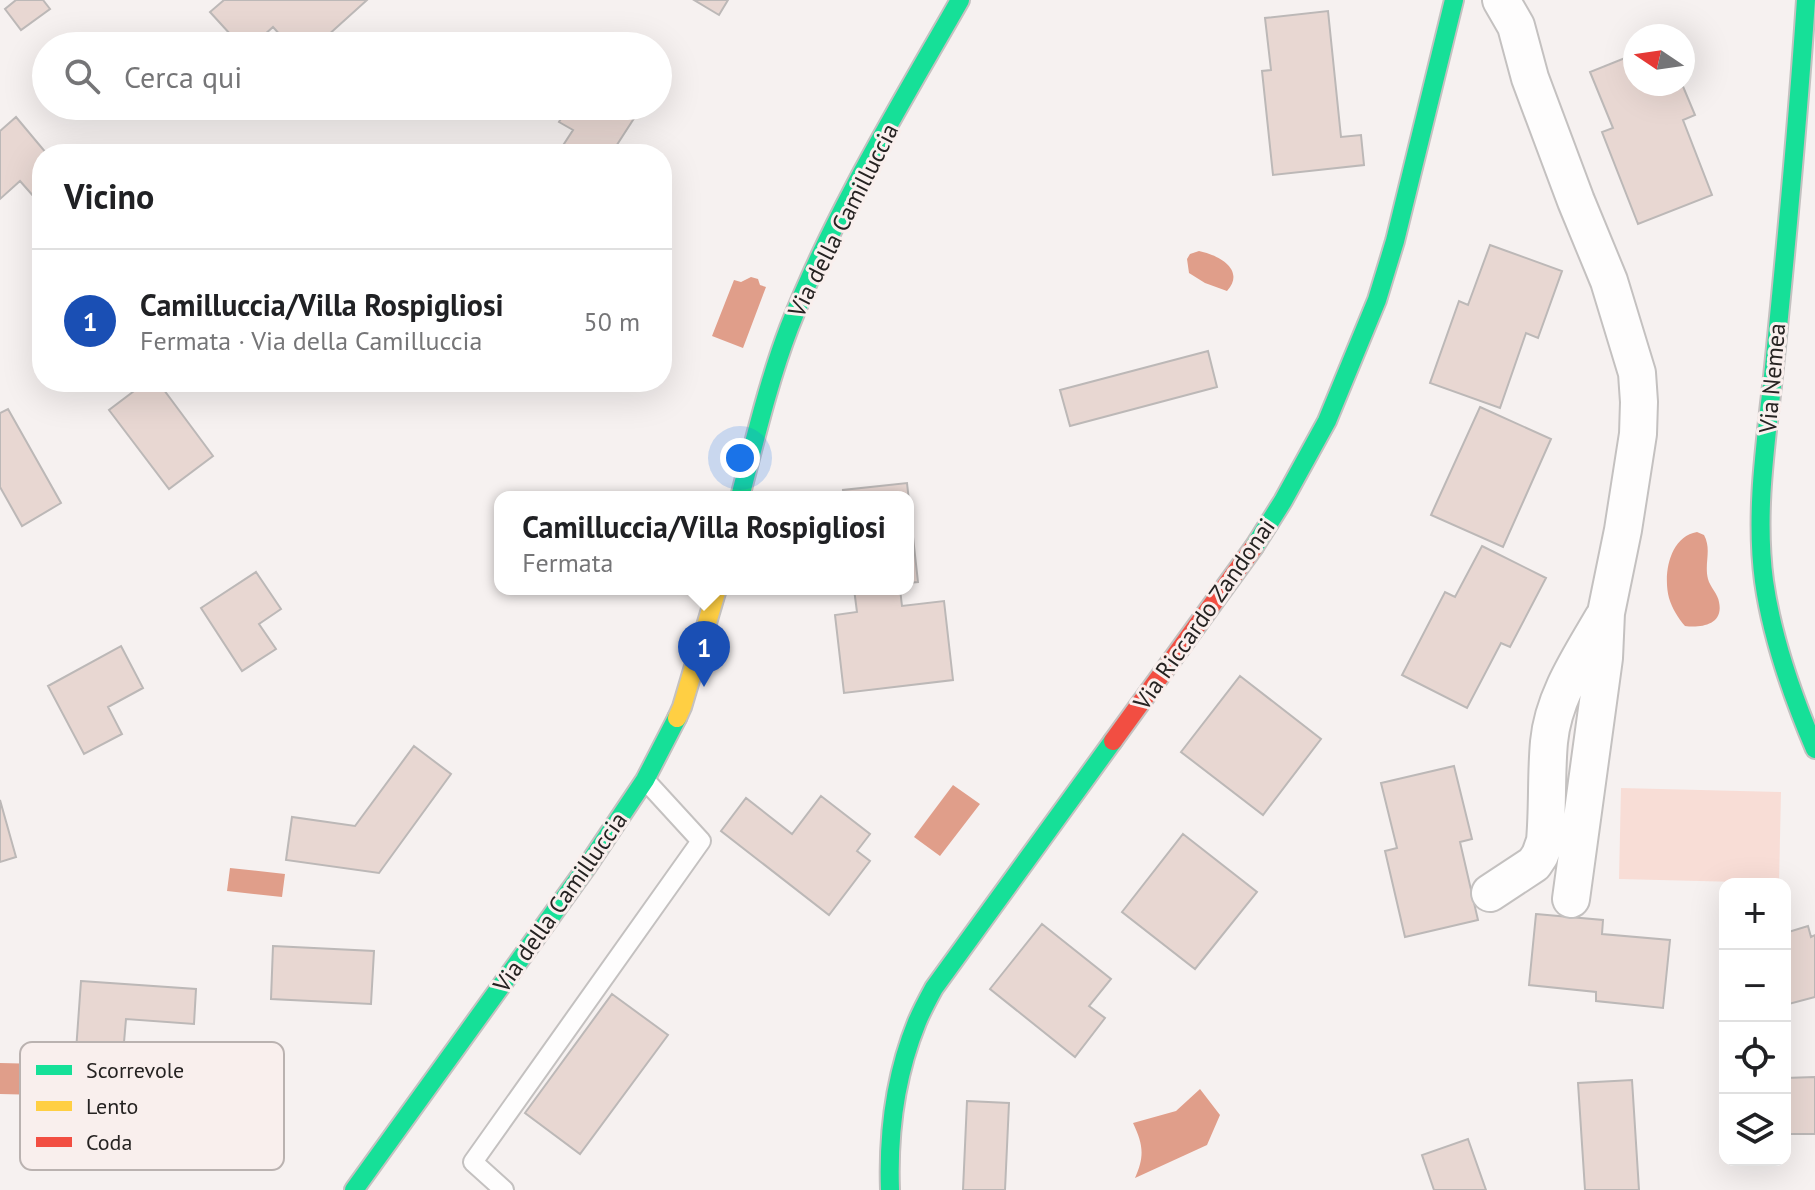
<!DOCTYPE html>
<html lang="it">
<meta charset="utf-8">
<style>
:root{--surface:#fff;--page:#f2f2f2;--text:#202124;--muted:#757577;--line:#e0e0e0;--accent:#6f6b6a}
body{margin:0;font-family:"PT Sans",sans-serif;background:var(--page);color:var(--text)}
.controls{position:absolute;right:24px;bottom:24px;display:grid;overflow:hidden;border-radius:16px;box-shadow:0 8px 32px #0002}
.controls button{width:72px;height:72px;display:grid;place-items:center;padding:0;border:0;border-bottom:2px solid var(--line);background:var(--surface);color:var(--text);font:40px sans-serif}
.compass{position:absolute;left:1623px;top:24px;width:72px;height:72px;border-radius:50%;background:var(--surface);box-shadow:0 8px 32px #0002;rotate:283deg}
.you{position:absolute;left:740px;top:458px;width:28px;height:28px;margin:-20px;border:6px solid #fff;border-radius:50%;background:#1a73e8;box-shadow:0 0 0 12px #1a73e833}
.badge{display:grid;place-items:center;width:52px;height:52px;border-radius:50%;background:var(--accent);color:#fff;font-size:26px;font-weight:700}
.pin{position:absolute;translate:-50% -66px;filter:drop-shadow(0 2px 4px #0008)}
.pin::after{content:'';position:absolute;top:42px;width:28px;height:24px;background:inherit;clip-path:polygon(0 0,100% 0,50% 100%)}
.popup{position:absolute;left:494px;top:491px;width:420px;height:104px;box-sizing:border-box;display:grid;place-content:center;border-radius:16px;background:var(--surface);filter:drop-shadow(0 2px 6px #0005);font-size:26px;white-space:nowrap;color:var(--muted)}
.popup b{font-size:30px;color:var(--text)}
.popup::after{content:'';position:absolute;left:50%;top:100%;margin-left:-16px;border:16px solid transparent;border-top-color:var(--surface)}
.list{margin:0;padding:0;list-style:none}
h2{display:flex;justify-content:space-between;align-items:center;height:104px;margin:0;padding:0 32px;font-size:34px}
h2 small{font-size:26px;font-weight:400;color:var(--muted)}
.list li{display:grid;grid-template-columns:52px 1fr auto;gap:24px;align-items:center;box-sizing:border-box;height:144px;padding:0 32px;border-top:2px solid var(--line)}
.list b{display:block;font-size:30px;white-space:nowrap}
.list p{margin:0;font-size:26px;white-space:nowrap;color:var(--muted)}
.list em{font-size:26px;font-style:normal;color:var(--muted)}
.icon{flex:none;width:44px;height:44px;fill:none;stroke:currentColor;stroke-width:2;stroke-linecap:round;stroke-linejoin:round}
.map{position:relative;flex:none;width:1815px;height:1190px;overflow:hidden}
.search{position:absolute;background:var(--surface);box-shadow:0 8px 32px #0002;left:32px;top:32px;width:640px;height:88px;display:flex;align-items:center;gap:20px;box-sizing:border-box;padding:0 28px;border-radius:44px;color:var(--muted);font-size:30px}
.panel{position:absolute;background:var(--surface);box-shadow:0 8px 32px #0002;left:32px;top:144px;width:640px;height:248px;border-radius:32px}
.map>svg:first-child{display:block}
</style>
<div class="map">
<svg width="1815" height="1190" viewBox="0 0 1815 1190">
<rect width="100%" height="100%" fill="#f6f1f0"/>
<path fill="#f8ddd6" d="M1621,788L1781,792L1779,883L1619,879Z"/>
<path fill="#e09e8a" d="M1199,251C1219,255 1246,270 1227,291L1205,283L1189,273L1187,259L1190,254Z
M751,277L758,279L760,285L766,287L743,348L712,336L734,280L741,282Z
M1697,532L1704,535C1712,550 1704,563 1708,579C1710,587 1718,594 1719,602C1724,625 1701,628 1685,626C1678,618 1672,608 1669,598C1663,575 1669,537 1697,532Z
M953,785L980,804L940,856L914,837Z
M230,868L285,874L282,897L227,891Z
M0,1063L42,1064L41,1072L47,1073L45,1086H41V1095L0,1094Z
M1200,1089L1220,1115L1207,1145L1135,1178C1145,1156 1143,1144 1133,1123L1176,1111Z"/>
<path fill="#e8d7d2" stroke="#bcb8b7" stroke-width="2" d="M16,0H43L50,9L21,30L5,9Z
M224,0H367L316,46H290L273,27L252,46H241L210,12Z
M694,0H728L719,15Z
M1328,11L1341,137L1361,135L1364,165L1273,175L1262,71L1271,70L1265,18Z
M1635,54V84H1682L1695,115L1683,120L1712,195L1638,224L1602,132L1613,128L1590,72Z
M569,106H642L611,154H573L562,147L573,130L559,122Z
M16,117L47,154H42V192L35,198L20,181L0,199V131Z
M1490,245L1562,271L1538,338L1526,333L1500,408L1430,383L1459,301L1468,305Z
M1208,351L1217,387L1070,426L1060,390Z
M146,382H158L213,456L169,489L109,410Z
M1480,407L1551,439L1503,547L1431,515Z
M8,409L61,503L22,526L0,487V413Z
M907,483L918,582L908,583V497H844L843,490Z
M1482,546L1546,578L1510,647L1501,643L1467,708L1402,675L1445,592L1455,597Z
M256,572L281,609L259,624L276,649L242,671L201,608Z
M854,589H900L902,606L944,601L953,680L844,693L835,615L857,612Z
M121,646L143,688L108,707L122,734L84,754L48,686Z
M1240,676L1321,739L1263,815L1181,752Z
M414,746L451,774L379,873L286,860L292,817L355,826Z
M1454,766L1472,839L1460,842L1478,920L1405,937L1385,851L1397,848L1381,783Z
M821,796L870,834L857,851L870,861L829,915L721,831L746,798L792,834Z
M0,800L16,857L0,862Z
M1183,834L1257,892L1195,969L1122,912Z
M1536,914L1603,920L1602,934L1670,940L1663,1008L1596,1001V992L1529,985Z
M1042,924L1111,979L1089,1006L1105,1018L1075,1057L990,989Z
M1808,926L1811,937L1815,935V997L1785,1005V933Z
M273,946L374,951L371,1004L271,999Z
M81,981L196,989L194,1024L126,1019L123,1054L76,1051Z
M612,994L668,1035L580,1154L525,1113Z
M1815,1077V1134H1785V1078Z
M1632,1080L1639,1190H1585L1578,1083Z
M967,1101L1009,1103L1005,1190H963Z
M1468,1139L1486,1190H1434L1422,1155Z"/>
<g fill="none" stroke-linecap="round" stroke-linejoin="round">
<defs>
<path id="lane" d="M504,1190L473,1162L701,841L646,781"/>
<path id="street" d="M1501,0L1516,26L1530,78L1576,201L1609,281L1637,373L1639,402L1638,434L1623,530L1606,613L1604,658L1571,899
M1490,893L1534,864L1540,855L1545,841C1548,808 1546,775 1549,742C1553,697 1581,656 1603,618"/>
<path id="fast" d="M1806,0C1798,119 1787,238 1775,357C1768,431 1754,506 1764,581C1772,639 1792,695 1815,749
M740,497C755,440 768,383 789,328C834,213 899,107 960,0
M1254,547L1283,501L1327,421L1377,300L1395,241L1454,0
M354,1190L586,868L645,780L677,718
M890,1190C888,1133 895,1076 917,1022C922,1010 928,999 934,988L1113,741"/>
<path id="slow" d="M677,718L682,707L717,589"/>
<path id="jam" d="M1113,741L1254,547"/>
</defs>
<use href="#lane" stroke="#c4c1c0" stroke-width="22"/>
<use href="#street" stroke="#c4c1c0" stroke-width="40"/>
<use href="#fast" stroke="#c4c1c0" stroke-width="22"/>
<use href="#slow" stroke="#c4c1c0" stroke-width="22"/>
<use href="#jam" stroke="#c4c1c0" stroke-width="22"/>
<use href="#lane" stroke="#fefdfd" stroke-width="18"/>
<use href="#street" stroke="#fefdfd" stroke-width="36"/>
<use href="#fast" stroke="#16e098" stroke-width="18"/>
<use href="#slow" stroke="#ffcf43" stroke-width="18"/>
<use href="#jam" stroke="#f24e42" stroke-width="18"/>
</g>
<g text-anchor="middle" dominant-baseline="central" stroke-width="6" stroke-linejoin="round" paint-order="stroke">
<g font-size="24" fill="#262322" stroke="#f9efed">
<text transform="translate(843 220) rotate(-63)">Via della Camilluccia</text>
<text transform="translate(1772 378) rotate(-85)">Via Nemea</text>
<text transform="translate(1204 614) rotate(-55)">Via Riccardo Zandonai</text>
<text transform="translate(560 902) rotate(-55)">Via della Camilluccia</text>
</g>
</g>
<rect x="20" y="1042" width="264" height="128" rx="12" fill="#f9efed" stroke="#bab2b0" stroke-width="2"/>
<rect x="36" y="1065" width="36" height="10" fill="#16e098"/>
<rect x="36" y="1101" width="36" height="10" fill="#ffcf43"/>
<rect x="36" y="1137" width="36" height="10" fill="#f24e42"/>
<g font-size="22" fill="#262322">
<text x="86" y="1078">Scorrevole</text>
<text x="86" y="1114">Lento</text>
<text x="86" y="1150">Coda</text>
</g>
</svg>
<div class="controls">
<button>+</button>
<button>−</button>
<button><svg class="icon" aria-label="locate" viewBox="0 0 24 24"><circle cx="12" cy="12" r="6"/><path d="M12 2v4M12 18v4M2 12h4M18 12h4"/></svg></button>
<button><svg class="icon" aria-label="layers" viewBox="0 0 24 24"><path d="M12 4l9 5-9 5-9-5zM3 14l9 5 9-5"/></svg></button>
</div>
<svg class="compass" viewBox="-18 -18 36 36"><path d="M0-13l5 13h-10z" fill="#e53935"/><path d="M0 13l5-13h-10z" fill="#757577"/></svg>
<div class="you"></div>
<div class="pin badge" style="left:704px;top:687px;background:#1a4fb4">1</div>
<div class="popup"><b>Camilluccia/Villa Rospigliosi</b>Fermata</div>
<div class="search"><svg class="icon" aria-label="search" viewBox="0 0 24 24"><circle cx="10" cy="10" r="6"/><path d="M15 15l6 6"/></svg>Cerca qui</div>
<section class="panel">
<h2>Vicino<small></small></h2>
<ul class="list">
<li><span class="badge" style="background:#1a4fb4">1</span><div><b>Camilluccia/Villa Rospigliosi</b><p>Fermata · Via della Camilluccia</p></div><em>50 m</em></li>
</ul>
</section>
</div>
